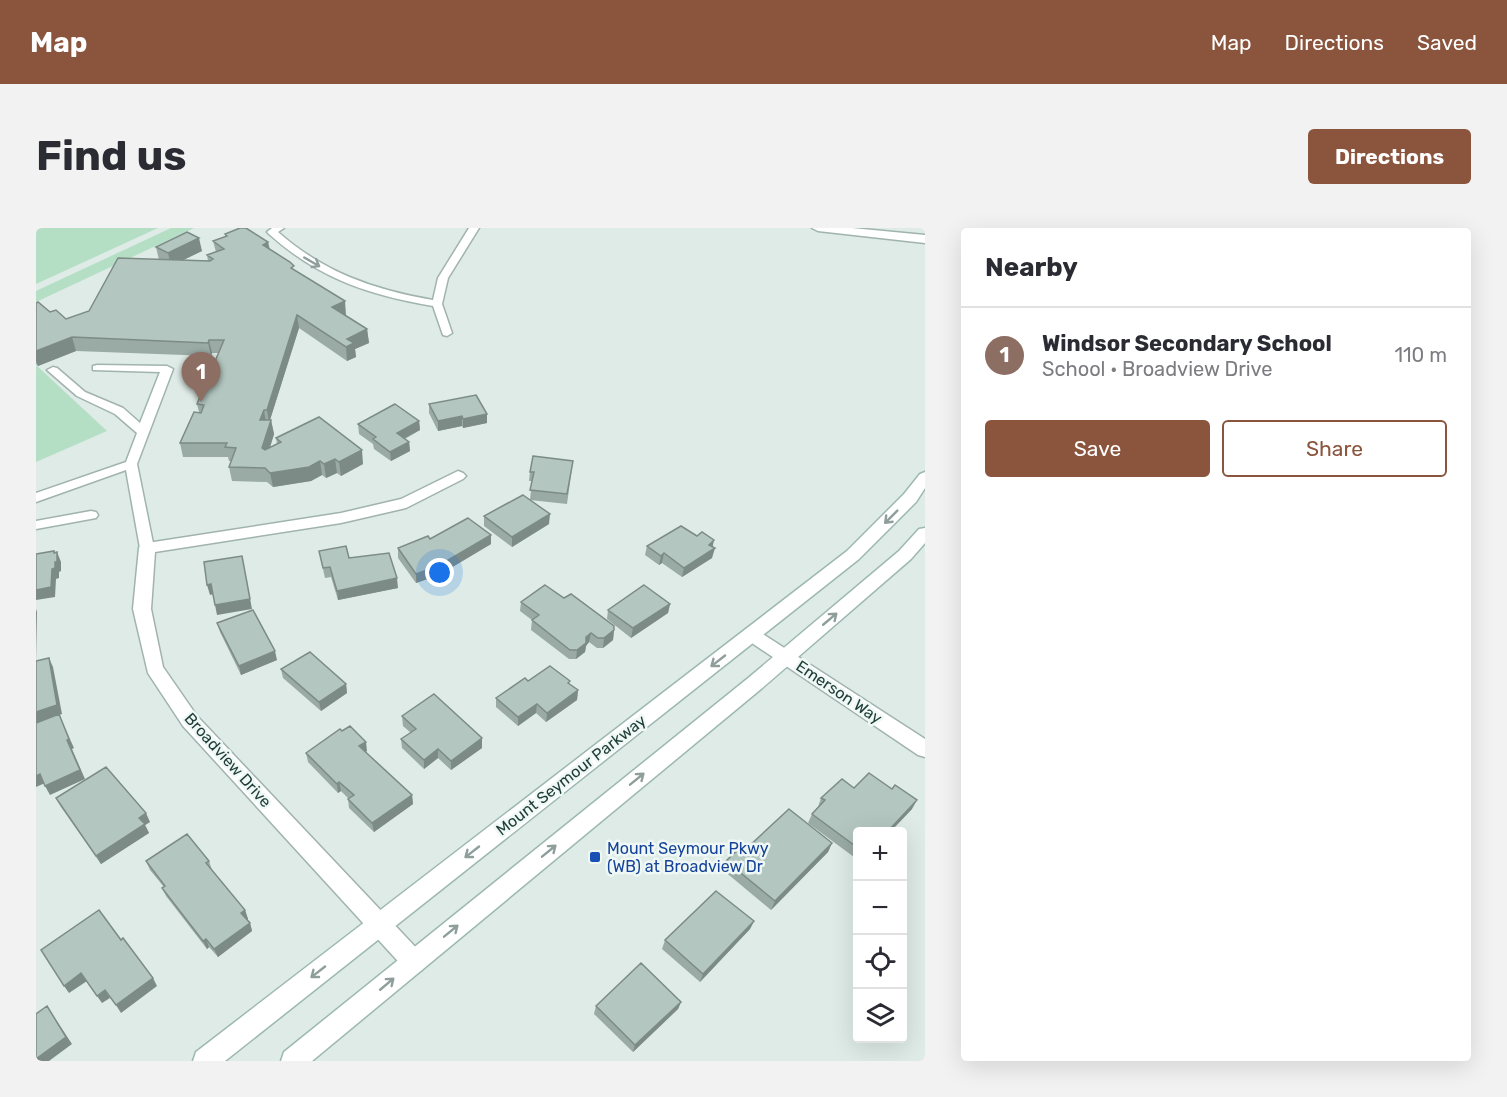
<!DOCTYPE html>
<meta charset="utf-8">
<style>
:root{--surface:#fff;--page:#f2f2f3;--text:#2b2b33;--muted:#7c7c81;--line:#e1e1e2;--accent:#8a543d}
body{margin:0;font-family:Rubik,sans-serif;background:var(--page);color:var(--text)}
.controls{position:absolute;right:18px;bottom:18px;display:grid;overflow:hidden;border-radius:6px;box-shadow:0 6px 24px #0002}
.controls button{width:54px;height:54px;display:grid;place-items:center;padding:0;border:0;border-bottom:2px solid var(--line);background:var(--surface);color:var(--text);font:30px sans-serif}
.you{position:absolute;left:404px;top:345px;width:21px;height:21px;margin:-15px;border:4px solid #fff;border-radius:50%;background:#1a73e8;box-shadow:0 0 0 9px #1a73e833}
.badge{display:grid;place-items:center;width:39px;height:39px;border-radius:50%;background:var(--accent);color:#fff;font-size:20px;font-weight:700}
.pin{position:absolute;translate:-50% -50px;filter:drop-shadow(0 2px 3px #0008)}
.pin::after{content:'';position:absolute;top:32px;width:21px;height:18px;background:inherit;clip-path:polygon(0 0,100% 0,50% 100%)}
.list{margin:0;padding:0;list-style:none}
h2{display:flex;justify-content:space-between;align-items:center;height:78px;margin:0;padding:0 24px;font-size:26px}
h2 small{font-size:20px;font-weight:400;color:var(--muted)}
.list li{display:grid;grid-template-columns:39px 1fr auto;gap:18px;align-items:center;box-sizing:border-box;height:96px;padding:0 24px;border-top:2px solid var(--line)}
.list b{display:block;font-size:22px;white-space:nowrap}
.list p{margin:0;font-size:20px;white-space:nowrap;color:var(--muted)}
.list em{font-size:20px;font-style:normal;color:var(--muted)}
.actions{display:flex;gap:12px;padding:18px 24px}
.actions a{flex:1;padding:14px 0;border:2px solid var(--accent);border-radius:6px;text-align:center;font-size:21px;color:var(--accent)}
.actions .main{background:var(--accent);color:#fff}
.icon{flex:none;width:33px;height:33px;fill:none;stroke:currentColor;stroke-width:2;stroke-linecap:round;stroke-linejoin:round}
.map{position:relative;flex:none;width:889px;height:833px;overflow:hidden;border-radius:6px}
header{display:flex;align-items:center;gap:36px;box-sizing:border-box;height:84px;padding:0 30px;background:var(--accent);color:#fff}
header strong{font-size:28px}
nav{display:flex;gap:33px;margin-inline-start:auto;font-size:21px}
.intro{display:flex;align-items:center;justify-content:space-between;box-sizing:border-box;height:144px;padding:0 36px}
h1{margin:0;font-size:42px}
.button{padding:15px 27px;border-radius:6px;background:var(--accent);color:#fff;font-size:21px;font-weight:700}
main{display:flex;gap:36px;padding:0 36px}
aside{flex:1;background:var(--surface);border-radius:6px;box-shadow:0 6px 24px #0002}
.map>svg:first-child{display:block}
</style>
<header>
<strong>Map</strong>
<nav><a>Map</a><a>Directions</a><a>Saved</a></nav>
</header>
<div class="intro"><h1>Find us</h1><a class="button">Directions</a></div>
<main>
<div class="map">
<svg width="889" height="833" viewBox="0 0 889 833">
<rect width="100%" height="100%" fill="#deebe7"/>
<path fill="#b5dfc4" d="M0,0H122L0,56Z
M135,0H158L0,74V63Z
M0,137L71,203L0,234Z"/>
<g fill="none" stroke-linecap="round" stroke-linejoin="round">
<defs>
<path id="service" d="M236,0H248L242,4C287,44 338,62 397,72L402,50L433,0H443L412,50L406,76L416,105L411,108L407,107L397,78C332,67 282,50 233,6L231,4Z
M61,137L131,138L137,141L101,236L118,320L111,325L104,320L90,242L0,274V265L90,234L101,205L79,186L41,168L11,142L17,139L21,140L49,164L87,180L104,195L124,144L57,142V138Z
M55,283L60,284L62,287L60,290L0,301V293Z"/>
<path id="minor" d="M776,0H816L889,7V15L782,3Z
M422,243L427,245L430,248L427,251L370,280L305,295L119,324L115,381L127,439L161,488L386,726L389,734L386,742L378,745L370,742L147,498L112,445L97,381L103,320L105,316L305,285L365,271Z
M716,399L889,511V529L882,527L710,411L707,406L710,401Z"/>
<path id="secondary" d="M889,244V260L880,274L823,331L189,833H157L160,824L811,323L868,266L884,246Z
M889,300V315L875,331L725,461L276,833H245L248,824L711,451L863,323L883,301Z"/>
</defs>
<use href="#service" stroke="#a1b3af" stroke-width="3"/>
<use href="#minor" stroke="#a1b3af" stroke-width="3"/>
<use href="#secondary" stroke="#9cb8b1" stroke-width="3"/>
<use href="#service" fill="#fff" fill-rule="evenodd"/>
<use href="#minor" fill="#fff" fill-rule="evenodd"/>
<use href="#secondary" fill="#fff" fill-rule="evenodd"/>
</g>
<path fill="#9aaaa5" d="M189,6L232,14L234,21L258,42L309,73V87L331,101L333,115L319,121L320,129L311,133L263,100L234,192H235L238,206L234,220L241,216L240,210L327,236L305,248L301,245L290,250L286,247L275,253L237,259L231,254L196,253L193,239L195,233H193L192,229H147L144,215L163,184L161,176L183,125H176L175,128L40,123L2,138L0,136V75L14,84L30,91L53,83L123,32L120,19L166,23L147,32L172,33L171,27L180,24L177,13L189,9Z
M393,176L451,186V195L427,200L426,198L402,203L393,185Z
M383,193L384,202L369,211L373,214L374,223L355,233L338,221L337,216L323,206L322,196Z
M537,233L531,276L494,272L513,296L476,319L448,298V288L494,272L496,253H493L494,244Z
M394,311L455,316L403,347L380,355L362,330V320Z
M611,318L677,319L676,330L646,349L626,335L623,337L609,327Z
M283,323L313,330L362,360L302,372L295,349L289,350Z
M528,370L578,402L577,412L567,420H561L553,414L550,418L549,424L540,431H533L495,402L496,392L484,383L485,374Z
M634,376L632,385L595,410L571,391L572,382Z
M181,395L241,432L205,447L184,404Z
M245,441L310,456L311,465L285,483L247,450Z
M492,453L533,456L542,462L541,472L510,494L500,485L482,498L460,479V470Z
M366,488L446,520L415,542L402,530L388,541L366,520L365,511L375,505L367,498Z
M331,523L329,524L376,567L377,576L338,604L313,580L312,571V570L305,563L302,565L272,534L270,525Z
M818,560L876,581L855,603H822V632L772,595L776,586L782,579L785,570Z
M20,570L114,594L109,597L113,605L65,636L25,579Z
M796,615L792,624L735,682L687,642L690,633L711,620Z
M110,633H173L176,642L209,682L212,691L211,692L214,695L216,703L182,729L173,719L171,721L130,668L126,660L128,659L114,642Z
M718,693L714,701L664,754L626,721L629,712Z
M645,774L642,781L597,824L558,786L560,778Z"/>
<path fill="#7d8b86" d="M163,10L166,23L135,38L132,25Z
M232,14L234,27L227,17Z
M309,73L310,87L298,92L296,79Z
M261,87L263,100L233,195L231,182Z
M331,101L333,115L319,121L320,129L311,133L310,119L311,111Z
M36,109L40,123L2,138L0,133V123Z
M173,112L176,125L175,128L172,115Z
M228,182L230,195L224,192Z
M451,186V195L427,200V191Z
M426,188V198L402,203V193Z
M235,192L238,206L229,234L226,220Z
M383,193L384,202L361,214V205Z
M373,214L374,223L355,233L354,224Z
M326,222L327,236L305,248L303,234Z
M299,231L301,245L290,250L288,236Z
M284,233L286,247L275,253L237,259L234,245Z
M514,286L513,296L476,319V309Z
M455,307V316L403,347L380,355V346Z
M678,312L676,322L679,320L676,330L646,349L648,340Z
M18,323L21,329V324L25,334V343L23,344V350L20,351L19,369L0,372V362L18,325Z
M628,325L626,335L623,337L625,328Z
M206,328L216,381L181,387L179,377Z
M361,350L362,360L302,372L301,363Z
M175,356L178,366L174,367L171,357Z
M634,376L632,385L595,410L597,400Z
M0,381L1,384L0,434Z
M578,402L577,412L567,420L568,410Z
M555,405L553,414L550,418L549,424L540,431L541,422L550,409Z
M239,423L241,432L205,447L203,438Z
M13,430L17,439L26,486L23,487L38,520L36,521L49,551L14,567L9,558L0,494V484Z
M310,456L311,465L285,483L283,474Z
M542,462L541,472L510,494L511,485Z
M501,476L500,485L482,498V489Z
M446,510V520L415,542V533Z
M330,514L331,523L325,527L323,518Z
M402,521V530L388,541V532Z
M4,546L9,555L0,559V548Z
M303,554L305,563L302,565L301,556Z
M376,567L377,576L338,604L336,595Z
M881,572L876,581L855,603H852Z
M110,585L114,594L109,597L113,605L65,636L60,628L103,590Z
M796,615L792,624L735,682L739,673Z
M209,682L212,691L208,694L205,685Z
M718,693L714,701L664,754L667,746Z
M214,695L216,703L182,729L178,721Z
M170,711L173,719L171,721L167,713Z
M45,745L51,753L33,765L28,758Z
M117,750L121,758L85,785L80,777Z
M69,762L74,770L66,775L61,768Z
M645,774L642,781L597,824L599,817Z
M11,778L36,816L13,833H0Z"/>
<path fill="#b3c6c0" stroke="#7d8b86" stroke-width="1.5" d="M204,0H210L232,14L227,17L254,34L258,38L255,40L309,73L296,79L331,101L311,111L318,115L310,119L261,87L231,182H228L224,192H235L226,220L229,222L245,214L240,210L283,189L326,222L303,234L299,231L288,236L284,233L273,239L234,245L229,240L193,239L200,220L189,219L191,215H144L158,184L165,185L168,177L161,176L188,112H173L172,115L36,109L0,123V75L2,74L14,84L20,82L30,91L53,83L82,30L174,33L177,31L171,27L188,21L177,13L191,8L189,6Z
M151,4L163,10L132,25L120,19Z
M440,167L451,186L427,191L426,188L402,193L393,176Z
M359,176L383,193L361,205L373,214L354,224L337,211L340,209L322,196Z
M497,228L537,233L531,266L494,262L498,244H494Z
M487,267L514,286L476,309L448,288L472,275Z
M432,290L455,307L402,338L380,346L362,320L392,308L394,311Z
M645,298L661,308L666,304L678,312L673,317L679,320L648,340L628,325L625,328L611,318Z
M310,318L313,330L353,325L361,350L301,363L294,339L287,340L283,323Z
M18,323V325L21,324V334H19V340L16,341L15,359L0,362V326Z
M206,328L214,371L179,377L175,356L171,357L168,334Z
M509,357L528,370L535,366L578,398V402L568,410H562L555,405L550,409V415L541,422H534L496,392L503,387L485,374Z
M608,357L634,376L597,400L572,382Z
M217,382L239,423L203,438L181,395Z
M274,424L310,456L283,474L245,441Z
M13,430L21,477L0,484V433Z
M514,438L534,453L532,455L542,462L511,485L501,476L482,489L460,470L489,450L492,453Z
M398,466L446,510L415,533L402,521L388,532L365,511L380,501L366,488Z
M23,486L33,511L31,512L44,542L9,558L4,546L0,548V495Z
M314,498L330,514L323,518L376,567L336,595L312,571L318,567L303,554L301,556L270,525L304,501L306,503Z
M70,539L110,585L103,590L109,596L60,628L20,570Z
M833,545L856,561L859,557L881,572L852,603H822V620L776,586L789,572L785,570L806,551L818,560Z
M753,581L796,615L739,673L690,633L707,617L711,620Z
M151,606L173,633L170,635L209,682L205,685L214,695L178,721L170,711L167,713L126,660L129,658L110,633Z
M680,663L718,693L667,746L629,712Z
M63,682L85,712L87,710L117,750L80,777L69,762L61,768L45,745L28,758L5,722Z
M605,735L645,774L599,817L560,778Z
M11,778L30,809L0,831V786Z"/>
<defs><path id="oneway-shaft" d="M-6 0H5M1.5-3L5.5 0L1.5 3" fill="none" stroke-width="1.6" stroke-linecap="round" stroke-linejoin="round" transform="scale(1.5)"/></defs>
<g stroke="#8e9e9b">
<use href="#oneway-shaft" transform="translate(276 34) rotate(30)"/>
<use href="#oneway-shaft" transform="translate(855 289) rotate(135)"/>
<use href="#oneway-shaft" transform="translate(794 391) rotate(-40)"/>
<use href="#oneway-shaft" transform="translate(682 433) rotate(142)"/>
<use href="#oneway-shaft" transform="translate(601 551) rotate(-39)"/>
<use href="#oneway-shaft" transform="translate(513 623) rotate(-39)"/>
<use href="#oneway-shaft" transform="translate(436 624) rotate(142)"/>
<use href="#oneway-shaft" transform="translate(415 703) rotate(-39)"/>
<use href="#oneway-shaft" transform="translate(282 744) rotate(142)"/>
<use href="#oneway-shaft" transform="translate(351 756) rotate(-40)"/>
</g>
<rect fill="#1a4fb4" stroke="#eff8f4" stroke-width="2" x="553" y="623" width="12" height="12" rx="3"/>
<g text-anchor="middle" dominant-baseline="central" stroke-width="5" stroke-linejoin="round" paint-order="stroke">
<g font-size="16" fill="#1e3c37" stroke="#eff8f4">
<text transform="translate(803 464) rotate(34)">Emerson Way</text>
<text transform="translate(192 532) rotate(48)">Broadview Drive</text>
<text transform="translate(535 547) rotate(-38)">Mount Seymour Parkway</text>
</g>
<g font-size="16" fill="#164399" stroke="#eff8f4" text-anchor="start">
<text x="571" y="620">Mount Seymour Pkwy<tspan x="571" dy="18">(WB) at Broadview Dr</tspan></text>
</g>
</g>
</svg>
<div class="controls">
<button>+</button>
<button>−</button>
<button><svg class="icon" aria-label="locate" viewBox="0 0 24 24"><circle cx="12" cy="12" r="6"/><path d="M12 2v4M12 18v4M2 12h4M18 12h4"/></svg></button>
<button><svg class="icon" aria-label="layers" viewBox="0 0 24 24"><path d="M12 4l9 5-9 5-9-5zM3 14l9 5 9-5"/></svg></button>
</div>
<div class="you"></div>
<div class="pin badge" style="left:165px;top:174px;background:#8d6e63">1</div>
</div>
<aside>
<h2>Nearby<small></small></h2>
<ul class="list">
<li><span class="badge" style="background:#8d6e63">1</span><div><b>Windsor Secondary School</b><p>School · Broadview Drive</p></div><em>110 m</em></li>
</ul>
<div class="actions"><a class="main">Save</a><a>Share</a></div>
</aside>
</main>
